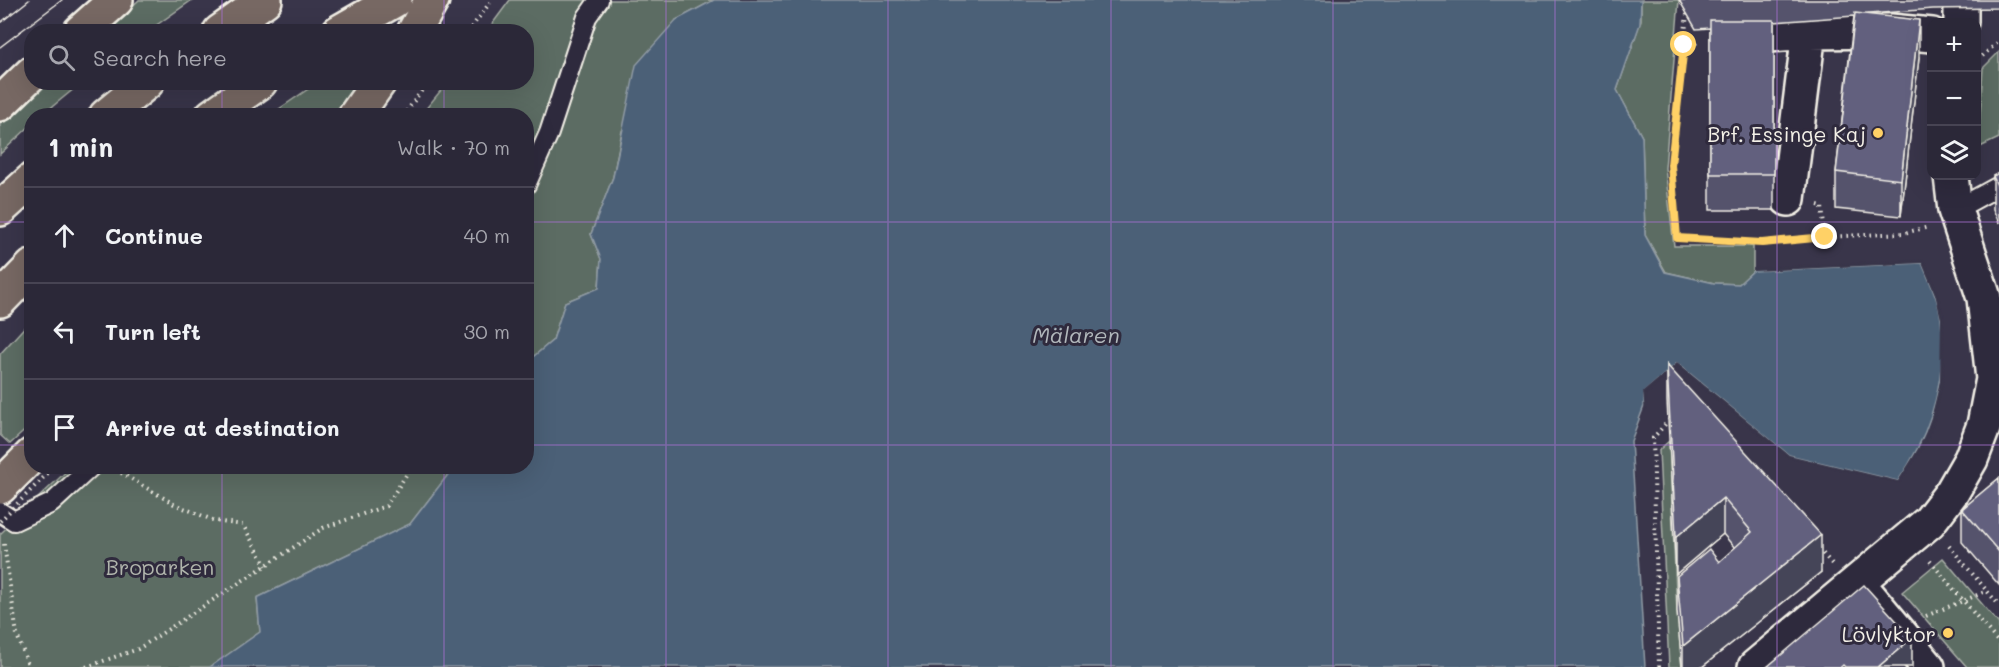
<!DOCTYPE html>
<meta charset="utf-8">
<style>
:root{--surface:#2b2838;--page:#333040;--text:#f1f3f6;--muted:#a6a6ae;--line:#474453}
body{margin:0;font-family:Mali,sans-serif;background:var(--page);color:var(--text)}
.controls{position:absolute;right:18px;top:18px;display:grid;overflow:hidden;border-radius:12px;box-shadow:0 6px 24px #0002}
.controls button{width:54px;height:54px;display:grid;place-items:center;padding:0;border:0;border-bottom:2px solid var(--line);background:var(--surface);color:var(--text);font:30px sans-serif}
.stop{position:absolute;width:18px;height:18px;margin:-14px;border:4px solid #ffd166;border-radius:50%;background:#fff}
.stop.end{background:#ffd166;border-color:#fff;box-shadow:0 2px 6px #0008}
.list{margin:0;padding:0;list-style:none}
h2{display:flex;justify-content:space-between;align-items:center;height:78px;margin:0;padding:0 24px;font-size:26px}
h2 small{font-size:20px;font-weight:400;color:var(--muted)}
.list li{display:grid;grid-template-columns:39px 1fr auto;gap:18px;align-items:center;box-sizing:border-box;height:96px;padding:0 24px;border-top:2px solid var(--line)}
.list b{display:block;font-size:22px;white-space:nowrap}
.list em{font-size:20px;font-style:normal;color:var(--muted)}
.icon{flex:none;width:33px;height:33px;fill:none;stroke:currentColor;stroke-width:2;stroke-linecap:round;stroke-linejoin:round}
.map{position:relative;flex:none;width:1999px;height:667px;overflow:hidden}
.search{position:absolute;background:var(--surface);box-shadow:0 6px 24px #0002;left:24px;top:24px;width:510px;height:66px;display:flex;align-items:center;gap:15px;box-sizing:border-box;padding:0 21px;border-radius:24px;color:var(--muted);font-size:22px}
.panel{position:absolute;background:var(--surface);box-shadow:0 6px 24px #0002;left:24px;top:108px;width:510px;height:366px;border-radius:24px}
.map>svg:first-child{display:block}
</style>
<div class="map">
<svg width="1999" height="667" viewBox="0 0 1999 667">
<rect width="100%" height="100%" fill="#39354a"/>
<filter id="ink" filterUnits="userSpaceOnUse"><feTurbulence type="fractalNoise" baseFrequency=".0167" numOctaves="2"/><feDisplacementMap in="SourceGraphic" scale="12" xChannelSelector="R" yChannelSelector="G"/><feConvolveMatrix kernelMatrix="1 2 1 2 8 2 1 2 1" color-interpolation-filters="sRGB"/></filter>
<g filter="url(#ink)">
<path fill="#5c6c63" stroke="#a8aea6" stroke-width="1.5" d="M139,0H192L148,31L104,32Z
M510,0H714L676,20L622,131L613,177L591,234L601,259L599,288L565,302L553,340L533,357L527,376L526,116H420L447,83L526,82V32L487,31Z
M1641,0H1679L1665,168L1674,246H1753V271L1739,284L1714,283L1666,272L1645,235L1642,137L1617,90L1641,20Z
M1999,52V138L1978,148L1983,68Z
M47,83H81L42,115L32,116L31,125L0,154V125Z
M317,83H359L334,115L269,116Z
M31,320V425L10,444L0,435V354Z
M1669,441L1677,612L1682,667H1669L1659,450Z
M71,467H454L410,524L257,598L260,632L210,667H0V534Z
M1943,558L1999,624V667H1967L1902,592Z"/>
<path fill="#4c6077" stroke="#8f9aa4" stroke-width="1.5" d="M714,0H1641L1640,24L1617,90L1642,137L1645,235L1665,272L1714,283L1739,284L1753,271L1922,263C1929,281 1939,300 1941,320C1947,380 1932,432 1898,481L1789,455L1677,363L1644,392V406L1631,441L1645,667H210L260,632L257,598L410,524L454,467L526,466L527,376L533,357L553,340L565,302L599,288L601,259L591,234L613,177L636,65L676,20Z"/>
<path fill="#39354a" d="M1922,260L1925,262L1937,293L1944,318L1943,382L1933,424L1925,444L1899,483L1788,457L1677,367L1646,394L1647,407L1645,412L1643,392L1677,363L1789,455L1898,481L1922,443L1930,423L1940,382L1941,319L1935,294L1922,263L1753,271V268Z"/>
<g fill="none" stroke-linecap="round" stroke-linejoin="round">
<defs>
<path id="service" d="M526,185L549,133L587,17L599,0
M1955,210L1999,186
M0,512L14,521L52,503L92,466"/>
<path id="minor" d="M1961,9V22
M1730,38L1809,32L1890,31L1932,35
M1788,199L1809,32
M1755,667L1857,582
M1928,667L1857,582L1929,522L1952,492L1971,459L1984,425L1993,379L1984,298L1955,210L1951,176"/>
<path id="motorway" d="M80,32L116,0
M220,32L265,0
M339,32L395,0
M414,32L432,0
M0,104L32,73
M106,116L147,82
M212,116L260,82
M355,116L379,82
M0,209L32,180
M0,300L32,267
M0,487L32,455"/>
</defs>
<use href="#service" stroke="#f4f1e8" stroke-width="22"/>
<use href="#minor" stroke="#f4f1e8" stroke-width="38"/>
<use href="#motorway" stroke="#f4f1e8" stroke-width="38"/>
<path stroke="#f4f1e8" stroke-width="4" stroke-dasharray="1.5 4.5" stroke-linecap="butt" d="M1687,14L1671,165L1676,238L1762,243L1825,237L1904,233L1929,227
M468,32L492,0
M1684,45L1701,42
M1978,60L1999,41
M403,116L428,82
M1818,205L1822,206L1825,237
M116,470L174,504L215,521L243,525L266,566
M4,544L17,635L29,667
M1949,546L1999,605
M1819,549L1832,564
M1930,561L1999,643
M1926,616L1987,591
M86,667L138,649L323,528L386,506L412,466
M1659,667L1653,438L1669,420"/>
<use href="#service" stroke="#2f2a3d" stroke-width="18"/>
<use href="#minor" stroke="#2f2a3d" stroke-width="33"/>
<use href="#motorway" stroke="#776864" stroke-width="33"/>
<path stroke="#f4f1e8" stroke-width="1.5" d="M0,23L29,0
M0,47L62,0"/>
<path stroke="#f4f1e8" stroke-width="4" stroke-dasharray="1.5 4.5" stroke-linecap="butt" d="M0,521L55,466"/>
</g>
<path fill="#54536c" stroke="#f4f1e8" stroke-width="1.5" d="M1679,0H1999V8L1933,9L1868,14L1919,57L1901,216L1836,209V172L1854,16L1774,22V210H1710V28L1696,29Z
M1999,173V223L1993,209V176Z
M1667,365L1821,572L1702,667H1682L1677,612V576L1719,562L1735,548L1723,534L1676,574L1667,401Z
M1999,478V585L1962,542V509Z"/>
<path fill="#454458" stroke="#f4f1e8" stroke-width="1.5" d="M1919,20V57L1901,216V180Z
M1723,498V534L1676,574V537Z
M1821,535V572L1702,667H1683V646Z
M1912,638V667H1878Z"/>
<path fill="#62617e" stroke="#f4f1e8" stroke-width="1.5" d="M1855,13L1919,20L1901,180L1836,172Z
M1710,20H1774V174H1710Z
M1999,173V190L1993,176Z
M1667,365L1821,535L1683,646L1677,576L1709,549L1719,562L1752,532L1723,498L1676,537Z
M1999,478V552L1962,509Z
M1864,585L1912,638L1878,667H1845L1843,665L1841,667H1767Z"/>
</g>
<g fill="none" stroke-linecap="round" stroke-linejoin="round" filter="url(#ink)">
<path stroke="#ffd166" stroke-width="8" d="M1684,45L1671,165L1677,238L1762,243L1825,237"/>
</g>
<path fill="none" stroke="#a571cd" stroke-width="1.5" stroke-opacity="0.55" d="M222,0V32M444,0V32M666,0V667M888,0V667M1111,0V667M1333,0V667M1555,0V667M1777,0V667M222,82V116M444,82V116M0,222H32M526,222H1999M0,445H32M526,445H1999M222,466V667M444,466V667"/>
<g fill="#ffd166" stroke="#2f2a3d" stroke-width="2">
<circle cx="1878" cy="133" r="6"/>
<circle cx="1948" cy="633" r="6"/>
</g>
<g text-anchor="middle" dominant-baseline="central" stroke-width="6" stroke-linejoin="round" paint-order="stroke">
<g font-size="21" fill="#f4f1e8" stroke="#2f2a3d" text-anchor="end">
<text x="1866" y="133">Brf. Essinge Kaj</text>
<text x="1936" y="633">Lövlyktor</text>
</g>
<g font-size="21" fill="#b0b5ac" stroke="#2f2a3d">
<text x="160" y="566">Broparken</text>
</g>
<g font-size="22" font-style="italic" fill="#b1b7bb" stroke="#2f2a3d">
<text x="1076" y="334">Mälaren</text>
</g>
</g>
</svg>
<div class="controls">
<button>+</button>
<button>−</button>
<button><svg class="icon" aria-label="layers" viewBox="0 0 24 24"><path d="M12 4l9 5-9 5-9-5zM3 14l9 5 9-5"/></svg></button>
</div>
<div class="stop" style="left:1684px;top:45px"></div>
<div class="stop end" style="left:1825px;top:237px"></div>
<div class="search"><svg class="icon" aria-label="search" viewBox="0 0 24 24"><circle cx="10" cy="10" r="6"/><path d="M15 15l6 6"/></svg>Search here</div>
<section class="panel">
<h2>1 min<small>Walk · 70 m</small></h2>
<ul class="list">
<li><svg class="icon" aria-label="ahead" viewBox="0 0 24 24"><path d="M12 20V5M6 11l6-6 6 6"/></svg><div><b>Continue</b></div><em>40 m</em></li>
<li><svg class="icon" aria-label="left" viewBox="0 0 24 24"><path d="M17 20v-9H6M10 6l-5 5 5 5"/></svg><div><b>Turn left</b></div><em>30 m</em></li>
<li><svg class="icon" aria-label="arrive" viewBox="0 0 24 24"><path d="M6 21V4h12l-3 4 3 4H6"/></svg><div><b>Arrive at destination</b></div></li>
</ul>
</section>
</div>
